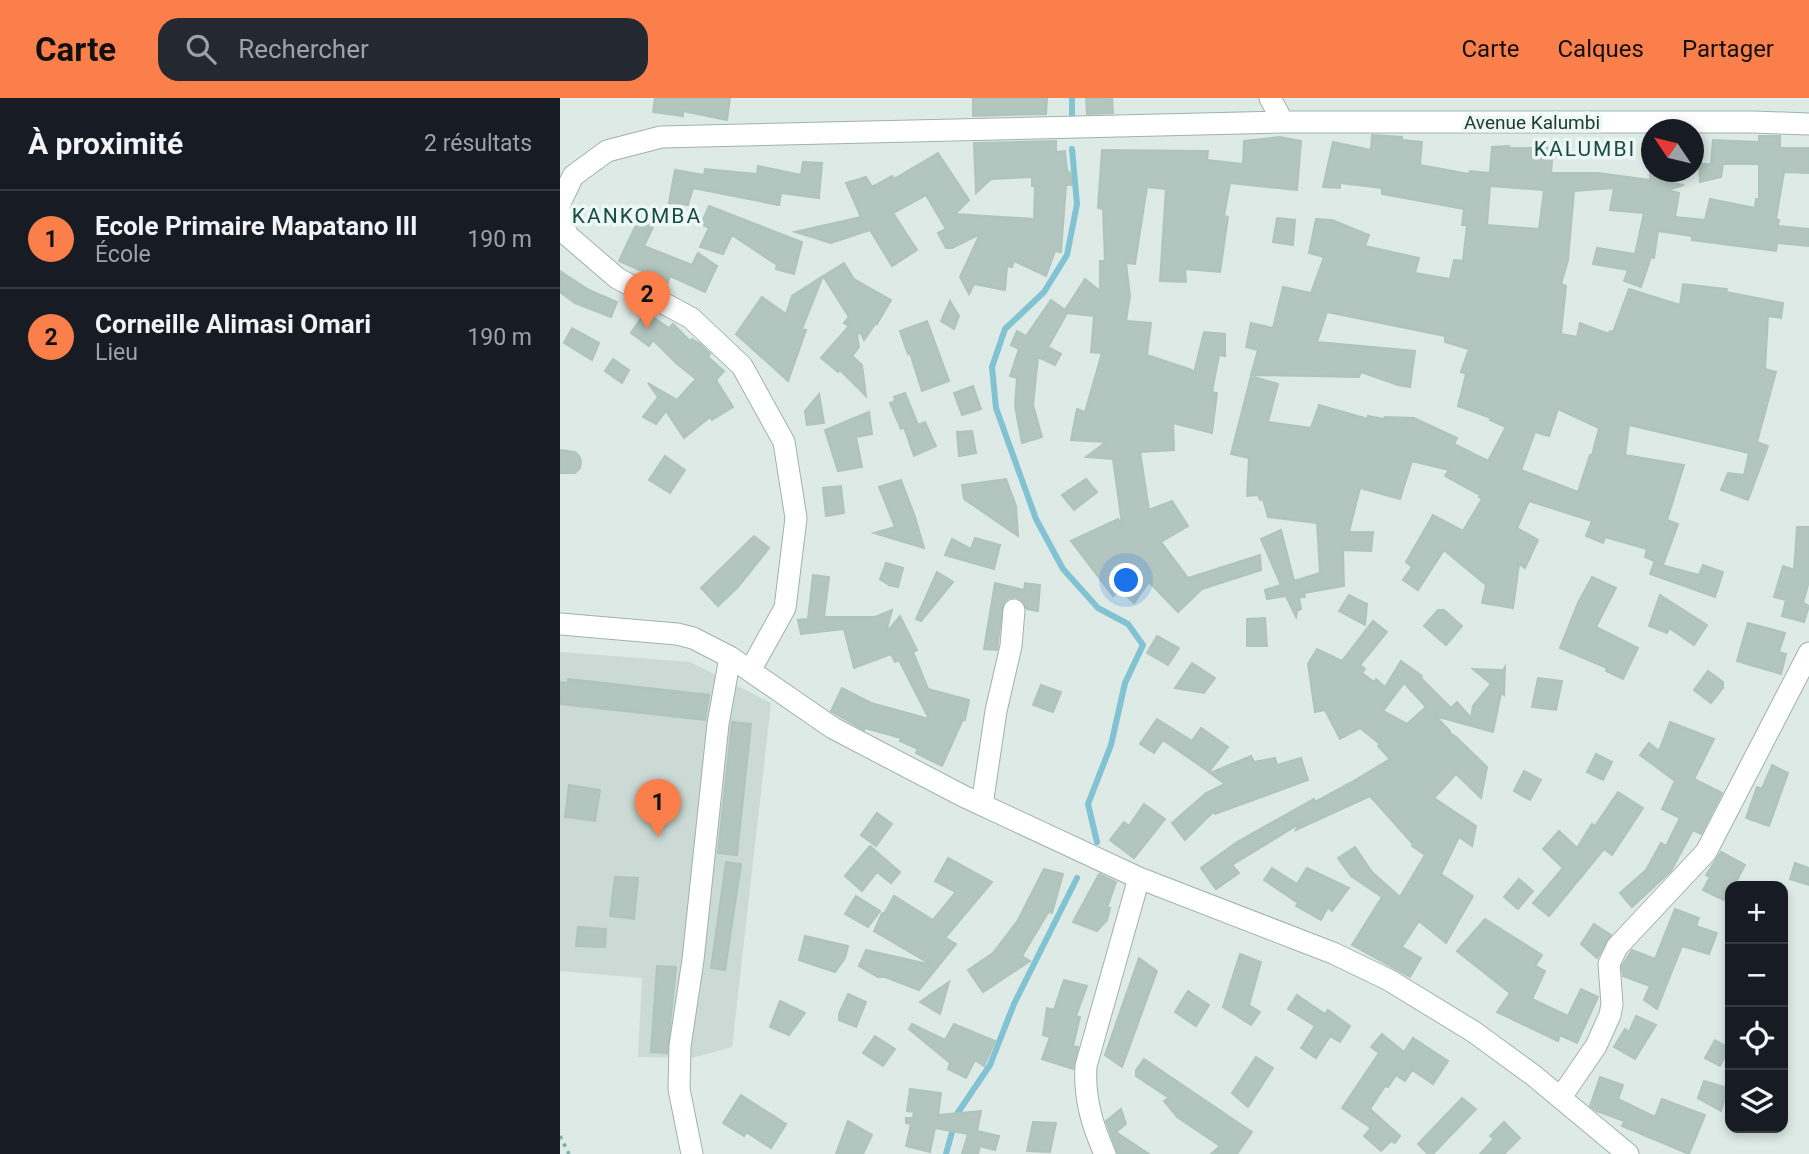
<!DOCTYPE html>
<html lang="fr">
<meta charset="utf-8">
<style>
:root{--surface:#171b24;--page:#242831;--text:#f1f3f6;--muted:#9ea1a6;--line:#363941;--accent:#fa7f4b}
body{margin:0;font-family:Roboto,sans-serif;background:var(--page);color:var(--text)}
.controls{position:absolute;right:21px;bottom:21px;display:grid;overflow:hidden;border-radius:14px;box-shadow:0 4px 10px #0003}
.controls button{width:63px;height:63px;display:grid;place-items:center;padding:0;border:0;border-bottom:2px solid var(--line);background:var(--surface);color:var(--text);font:35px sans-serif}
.compass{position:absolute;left:1081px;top:21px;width:63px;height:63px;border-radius:50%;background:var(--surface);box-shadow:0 4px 10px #0003;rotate:305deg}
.you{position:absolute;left:567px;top:483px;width:24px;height:24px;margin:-18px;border:5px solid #fff;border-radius:50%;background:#1a73e8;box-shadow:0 0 0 10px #1a73e833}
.badge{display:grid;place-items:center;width:46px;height:46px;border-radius:50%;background:var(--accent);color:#111;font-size:23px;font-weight:700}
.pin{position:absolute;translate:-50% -58px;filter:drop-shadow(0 2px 4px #0008)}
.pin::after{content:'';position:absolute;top:37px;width:24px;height:21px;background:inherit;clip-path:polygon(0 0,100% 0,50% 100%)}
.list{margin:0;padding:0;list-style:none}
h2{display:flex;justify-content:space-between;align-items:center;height:91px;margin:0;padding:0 28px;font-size:30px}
h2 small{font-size:23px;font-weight:400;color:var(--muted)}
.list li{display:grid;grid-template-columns:46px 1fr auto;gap:21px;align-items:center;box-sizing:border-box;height:98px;padding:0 28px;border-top:2px solid var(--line)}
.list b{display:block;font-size:26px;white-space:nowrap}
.list p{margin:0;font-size:23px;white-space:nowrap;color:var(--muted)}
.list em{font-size:23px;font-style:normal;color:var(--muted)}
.icon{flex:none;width:38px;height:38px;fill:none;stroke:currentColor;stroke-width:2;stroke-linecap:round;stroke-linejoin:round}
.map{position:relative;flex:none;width:1249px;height:1056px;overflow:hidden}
header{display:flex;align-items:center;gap:42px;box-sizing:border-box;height:98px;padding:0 35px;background:var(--accent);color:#111}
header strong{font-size:33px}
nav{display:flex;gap:38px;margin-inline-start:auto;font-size:24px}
.search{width:490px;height:63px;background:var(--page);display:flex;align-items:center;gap:18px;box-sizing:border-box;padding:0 24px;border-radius:21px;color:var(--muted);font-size:26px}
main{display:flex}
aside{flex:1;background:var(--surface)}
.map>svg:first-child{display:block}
</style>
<header>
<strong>Carte</strong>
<div class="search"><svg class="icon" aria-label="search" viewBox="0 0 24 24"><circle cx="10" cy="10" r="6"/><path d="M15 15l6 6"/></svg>Rechercher</div>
<nav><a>Carte</a><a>Calques</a><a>Partager</a></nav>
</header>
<main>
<aside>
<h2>À proximité<small>2 résultats</small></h2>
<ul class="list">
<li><span class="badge">1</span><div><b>Ecole Primaire Mapatano III</b><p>École</p></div><em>190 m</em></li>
<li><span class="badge">2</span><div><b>Corneille Alimasi Omari</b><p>Lieu</p></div><em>190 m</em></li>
</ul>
</aside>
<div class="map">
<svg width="1249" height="1056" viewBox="0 0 1249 1056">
<rect width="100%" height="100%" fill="#ddeae5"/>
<path fill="#cbdad4" d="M0,554L130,564L211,605L172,949L131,960L78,959L82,880L0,873Z"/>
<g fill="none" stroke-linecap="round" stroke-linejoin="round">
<path stroke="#81c2d3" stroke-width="6" d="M512,16V0
M512,51L517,106L507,157L484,194L445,231L432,269L436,310L476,421L503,471L538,510L568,526L583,547L565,585L551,647L528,706L537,744
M386,1056L397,1016L430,967L454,906L517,780"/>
</g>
<path fill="#b2c5be" stroke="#afc4bc" stroke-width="2" fill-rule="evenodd" d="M95,0H170L167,22L123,13V18L93,14Z
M413,0H487L486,16L413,18Z
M526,0H552L553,15L527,16Z
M812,37L842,39V42L862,44L860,67L909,76L910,73L930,75L932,49L949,48L948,50H993L991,75H1038L1090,82V75L1107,77V84L1124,87L1107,92L1119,95L1115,119L1145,122L1150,101L1195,110L1196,101H1199V66H1163L1161,79L1140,84L1139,66H1151L1153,42L1199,44V38H1220V50H1249V75L1224,74L1216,121L1219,122L1218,128L1249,131V148L1217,145L1216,153L1132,142V138L1098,133L1094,160L1091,159L1081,189L1064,183L1068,172L1033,166L1037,150L1075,156L1084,115L1050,112L1054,90L1014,93L1008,162L1001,186L1006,188L1001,236L1017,239L1020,225L1049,236L1050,233L1053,234L1069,191L1120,207L1123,186L1167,191L1166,194L1223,205L1221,220L1208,218L1205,271L1216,274L1197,344L1208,348L1188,402L1161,392L1168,375L1184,377L1189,355L1069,327L1065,357L1124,367L1107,422L1118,426L1103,467L1085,459L1087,451L1045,439L1043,445L1026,438L1032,423L969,403L957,430L978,442L965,470L959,466L953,510L922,505L926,487L884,452L858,492L843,482L852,469L846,464L873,417L903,433L922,401L919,399L920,397L885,378L889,372L852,363L840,401L800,390L789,434H813L811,453L783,452L784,488L744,495L745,499H739L741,511L737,513L736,519L726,498L707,501L705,492L721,487L701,441L721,432L734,483L760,475L757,425L708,419L703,401L700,402L698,397L687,398L689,360L671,356L691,278L718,286L708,324L751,330L759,307L808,321V318L824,321L825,319L854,320L897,340L894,346L928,363L946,329L930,322L931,320L898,308L906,276L901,274L909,251L885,244V238L767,214L757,244L855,253L850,289L838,287L801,274L799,279L691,277L698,252L686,249L691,225L713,230L723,189L751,195L764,159L749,155L756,121L772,122L809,137L805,148L859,160L855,175L890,181L894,162L903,163L907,127H902L904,111L822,96V90L780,85V90L763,89L773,44L811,52ZM930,88L984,92L979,131L927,127ZM998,311L1039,330L1032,357H1030L1018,394L961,372L975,334L989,338Z
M720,39L741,43L737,92L670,85L664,118L668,119L660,174L625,171L626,184L600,183L606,91L587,89L575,166L566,165L570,198L566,223L591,225L587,257L632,272L633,279L644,234L665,236V258L659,257L652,294L657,295L652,335L613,325L614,352L580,354L589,412L612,403L628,428L601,444L628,480L700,457L701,472L642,491L618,514L589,484L574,505L560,492L553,498L511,443L558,421L562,426L553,361L526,359L546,344L511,342L517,311L525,314L542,255L531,254L534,218L507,215L488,249L501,256L495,267L478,259L473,307L482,339L462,345L455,308L457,280L450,278L459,251L451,247L457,233L466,238L491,202L505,212L525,181L540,193V163H545L543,111L538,110L542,52L648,53L647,62L683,66L684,43Z
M496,43V54L505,53L507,72L511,76V87H506L501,154L495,153L486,178L454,163L452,169L447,168L445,192L414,186L409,196L400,179L420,136L392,150H386L378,135L386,131L366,97L333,115L357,152L332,168L310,132L271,145L235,134L301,119L286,85L306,79L312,89L332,78L334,81L378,55L409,102L395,116L474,121L475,88H472V79L431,81L416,95L414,45Z
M243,64L262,65L259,100L221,95L219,107L133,90L128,107L109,105L115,72L144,77L145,71L197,76L198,68L241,77Z
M149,108L242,144L234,176L216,171L217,167L172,137L163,156L140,149L149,130L141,126Z
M80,118L95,125L84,148L132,167L138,155L157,168L145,194L110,178L107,187L88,179L89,176L59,163Z
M717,120L735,122L733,147L713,144Z
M284,165L294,181L331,202L317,226L316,225L304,242L301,235L297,236L299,249L292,258L302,267L306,298L280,272L278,274L261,260L289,228L284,225L289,219L263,178Z
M0,173L29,192L57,204L51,219L15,205L0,194Z
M263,178L242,231L246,232L228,283L176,236L202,199L226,216L232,198Z
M390,203L399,218L394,231L381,223Z
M85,214L109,230L113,226L130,243L132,241L140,246L150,256L148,259L164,273L156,282L173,309L152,322L150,319L124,340L106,313L96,326L83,319L98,299L88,285L117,302L136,281L116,265L93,242L89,248L71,235Z
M367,223L389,283L362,293L350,255L348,256L340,233Z
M12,230L39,245L32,262L4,245Z
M53,261L69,272L62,285L45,273Z
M413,288L421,311L402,317L394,295Z
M345,295L358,327L365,324L376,348L354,358L344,329L341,331L330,305L335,303L334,299Z
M259,296L264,325L247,327L245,313Z
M309,314L312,336L296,339L302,369L278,373L265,332Z
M412,333L416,355L399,358L397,334Z
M0,352L15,354L19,358L21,363L20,370L15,375H0Z
M105,358L125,372L110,395L89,382Z
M446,381L456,408L458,438L404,401L402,387Z
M526,381L537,394L514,412L502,397Z
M341,382L355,419L364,450L314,435L335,429L319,389Z
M281,388L284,415L266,418L263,390Z
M1237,429H1249V483L1243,505L1249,508L1244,524L1222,518L1226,502L1214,499L1223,468L1234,472Z
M194,438L209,450L178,489L158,508L141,490Z
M415,440L440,447L434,471L385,457L392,441L411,451Z
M326,465L343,470L338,489L329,487L320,481Z
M1094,465L1139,477L1143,467L1163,474L1155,499L1090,476Z
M377,474L393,484L361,523L356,521Z
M253,477L269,479L264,519H315L332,512L326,535L340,518L357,552L353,554L368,591L409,602L405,622L403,621L382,668L356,655L358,651L340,643L341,640L305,630L304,632L271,613L282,590L311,605L369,621L339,562L335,564L331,556L294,570L284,531L241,536L238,522L248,521Z
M1032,479L1056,490L1036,529L1078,550L1063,581L1046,573L1047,570L1000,550L1018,505Z
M435,485L464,492L465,485L480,487L478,513L467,511L462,502L456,499L449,500L443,505L437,552L424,551Z
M789,497L807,506L805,527L779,513Z
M1100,497L1147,527L1134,547L1109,530L1107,535L1089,528Z
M878,512H884L902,528L886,547L864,528Z
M705,520L707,548H687V521Z
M813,523L827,534L800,567L805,571L802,575L814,584L816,581L825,589L841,563L862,578L861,580L891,610L897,604L911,620L913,608L931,586L913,571L943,572L945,569L944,597L941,595L933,634L875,618L890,633V635L896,639L927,669L921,700L896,676L874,700L916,728L912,748L899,739L881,776L913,798L886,845L859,823L842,849L861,860L850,879L792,847L822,799L791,778L778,760L795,749L812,774L840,799L865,757L852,748L853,746L810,698L736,732L739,726L672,767L679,775L656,791L641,770L677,744L754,701L755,704L792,684L830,661L818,648L820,646L800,630L780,641L765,612L755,614L748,566L757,551L782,563ZM844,585L866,609L847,626L823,613Z
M1188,525L1225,535L1219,554L1226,556L1221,576L1177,563Z
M597,538L619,550L608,567L587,555Z
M632,565L655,580L644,595L615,590Z
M1148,573L1163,584V590L1151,605L1134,592Z
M978,580L1002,583L996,612L972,609Z
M8,581L149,597L145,622L0,606V584L8,585Z
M481,587L501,594L493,614L473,607Z
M597,621L632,643L641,630L668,649L649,674L603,642L594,655L580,646Z
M172,624L191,626L177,757L158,755Z
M1110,624L1154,641L1134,681L1162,695L1141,736L1133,732L1111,773L1072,809L1060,795L1086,772L1101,745L1106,748L1120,720L1102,711L1115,683L1080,657L1089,645L1099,653Z
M1036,656L1052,664L1043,682L1027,674Z
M691,658L694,664L715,660L717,667L741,660L748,682L655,716L654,713L625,742L612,725L646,695L665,686L650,675Z
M1212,667L1228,675L1209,728L1186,720L1197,689L1202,691Z
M964,673L981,682L970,702L954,693Z
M9,687L40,692L35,723L5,719Z
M1058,694L1083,710L1052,757L1044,751L989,818L973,805L1003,770L983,751L999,733L1017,750L1032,726L1035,728Z
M584,706L605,721L574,760L550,742L564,724L569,728Z
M317,715L332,726L316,748L301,737Z
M310,748L340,774L331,785L317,774L302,793L285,778Z
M1161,754L1185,767L1174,788H1170V805L1143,792L1150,779L1146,777Z
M388,760L432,784L385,840L396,846L359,892L325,879H318L299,868L306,852L372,867L314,833L322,815L324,816L334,798L373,822L396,794L375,783Z
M166,764L181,766L165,872L151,870Z
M1235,765L1249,770V787L1230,781Z
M712,770L737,786L747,770L789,790L772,813L768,809L761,822L736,808L738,805L704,782Z
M484,771L503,776L492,815L489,814L486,818L462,858L470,863L423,894L408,872L433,855L458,822Z
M539,776L556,784L547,810H550L547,822L537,833L513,824Z
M55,779L78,780L74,821L50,818Z
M959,781L973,793L958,811L944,799Z
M296,798L320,813L308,829L285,816Z
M1115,811L1139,820L1136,828L1157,835L1149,856L1122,848L1097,911L1084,902L1090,888L1063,878L1062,868L1072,852L1095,861Z
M925,821L982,857L975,868L985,873L972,901L1008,918L1021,891L1038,899L1017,945L1000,937L998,943L937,914L950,895L897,853Z
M1034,826L1051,837L1037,860L1021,846Z
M18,829L46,831L45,849L16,848Z
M245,838L288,848L285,860L275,874L239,862Z
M680,856L701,864L689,907L700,914L691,927L663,909Z
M579,860L597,873L562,969L545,957Z
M97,868L116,869L107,955L91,954Z
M504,882L527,888L516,918L520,919L513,948L518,949L513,971L482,961L490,939L483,937L487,910L494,912Z
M389,884L380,916L360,904Z
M628,893L649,907L636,928L615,914Z
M288,896L306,904L296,929L279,922V916Z
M737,897L765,916L768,912L790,928L780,944L770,938L756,960L741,950L755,928L728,911Z
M220,903L245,915L229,937L210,929Z
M1076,918L1096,927L1075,961L1054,949L1065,931L1069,934Z
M352,926L385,942L394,926L435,943L424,968L415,962L406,980L388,971L390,965L349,931Z
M822,936L844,954L853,940L888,963L873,986L852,972L845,983L836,977L828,989L825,988L810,1011L840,1038L835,1045L831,1043L821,1053L804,1038L811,1030L782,1010L819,955L811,949Z
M315,938L335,951L323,968L303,955Z
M1155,942L1169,950L1160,968L1145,960Z
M696,959L713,970L688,1009L672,995Z
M584,961L692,1034L677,1056H651L660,1048L617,1019L604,1003L609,1000L576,978V972Z
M1040,979L1063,987L1058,1001L1095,1019L1102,1001L1145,1017L1129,1056L1062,1028L1064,1023L1037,1013L1030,1008Z
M1144,983L1168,990L1161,1013L1138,1000Z
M350,991L381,995L378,1017L421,1013L417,1033L439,1038L435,1052L420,1048L418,1056H402L408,1036L375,1030L370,1054L346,1048L351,1026L346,1025V1020H353L354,1014L347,1013Z
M181,997L226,1026L211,1050L186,1034L184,1038L163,1025Z
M902,1000L916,1011L873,1056H868L858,1046Z
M561,1011L566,1026L556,1034L589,1056H558L546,1023Z
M288,1023L312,1037L303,1056H276Z
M473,1024L496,1025L490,1054L467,1053Z
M944,1024L960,1040L944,1056H920L934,1041L930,1038Z"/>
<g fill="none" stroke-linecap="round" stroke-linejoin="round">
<defs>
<path id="minor" d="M710,0L723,24
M0,105L13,78L47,53L101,39L723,24H1194L1249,26
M0,114L7,137L57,180L131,220L182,268L224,344L236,420L225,510L191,571
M0,526L117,536L133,540L170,559L273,630L403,698L579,780L773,855L829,882L914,934L973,977L1068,1056
M422,707L436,613L451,548L454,512
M1001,999L1036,948L1050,917L1052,906L1049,866L1057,849L1146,754L1249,555
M132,1056L119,991L120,948L133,862L158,626L170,559
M545,1056C532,1027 524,1000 526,968L579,780"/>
</defs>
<use href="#minor" stroke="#a0b2ac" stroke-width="23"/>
<path stroke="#7bb0a2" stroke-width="3.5" stroke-dasharray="3.5 5" stroke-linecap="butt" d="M0,1038L9,1056"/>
<use href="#minor" stroke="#fff" stroke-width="21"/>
</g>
<g text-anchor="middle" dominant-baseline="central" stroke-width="7" stroke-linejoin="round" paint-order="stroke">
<g font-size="19" fill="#1e3a34" stroke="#edf7f3">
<text x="972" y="24">Avenue Kalumbi</text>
</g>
<g font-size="21" letter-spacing="2" fill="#194d43" stroke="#edf7f3">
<text x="1025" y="51">KALUMBI</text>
<text x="77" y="118">KANKOMBA</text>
</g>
</g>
</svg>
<div class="controls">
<button>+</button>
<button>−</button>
<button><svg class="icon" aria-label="locate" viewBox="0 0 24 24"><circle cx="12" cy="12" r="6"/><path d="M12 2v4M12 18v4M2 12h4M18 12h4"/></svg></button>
<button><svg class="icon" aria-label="layers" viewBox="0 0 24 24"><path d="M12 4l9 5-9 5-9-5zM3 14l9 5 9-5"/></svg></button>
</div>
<svg class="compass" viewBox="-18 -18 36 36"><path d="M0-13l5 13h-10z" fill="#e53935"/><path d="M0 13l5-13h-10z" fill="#9ea1a6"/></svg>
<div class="you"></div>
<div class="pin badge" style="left:98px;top:739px">1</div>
<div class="pin badge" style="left:87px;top:231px">2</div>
</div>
</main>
